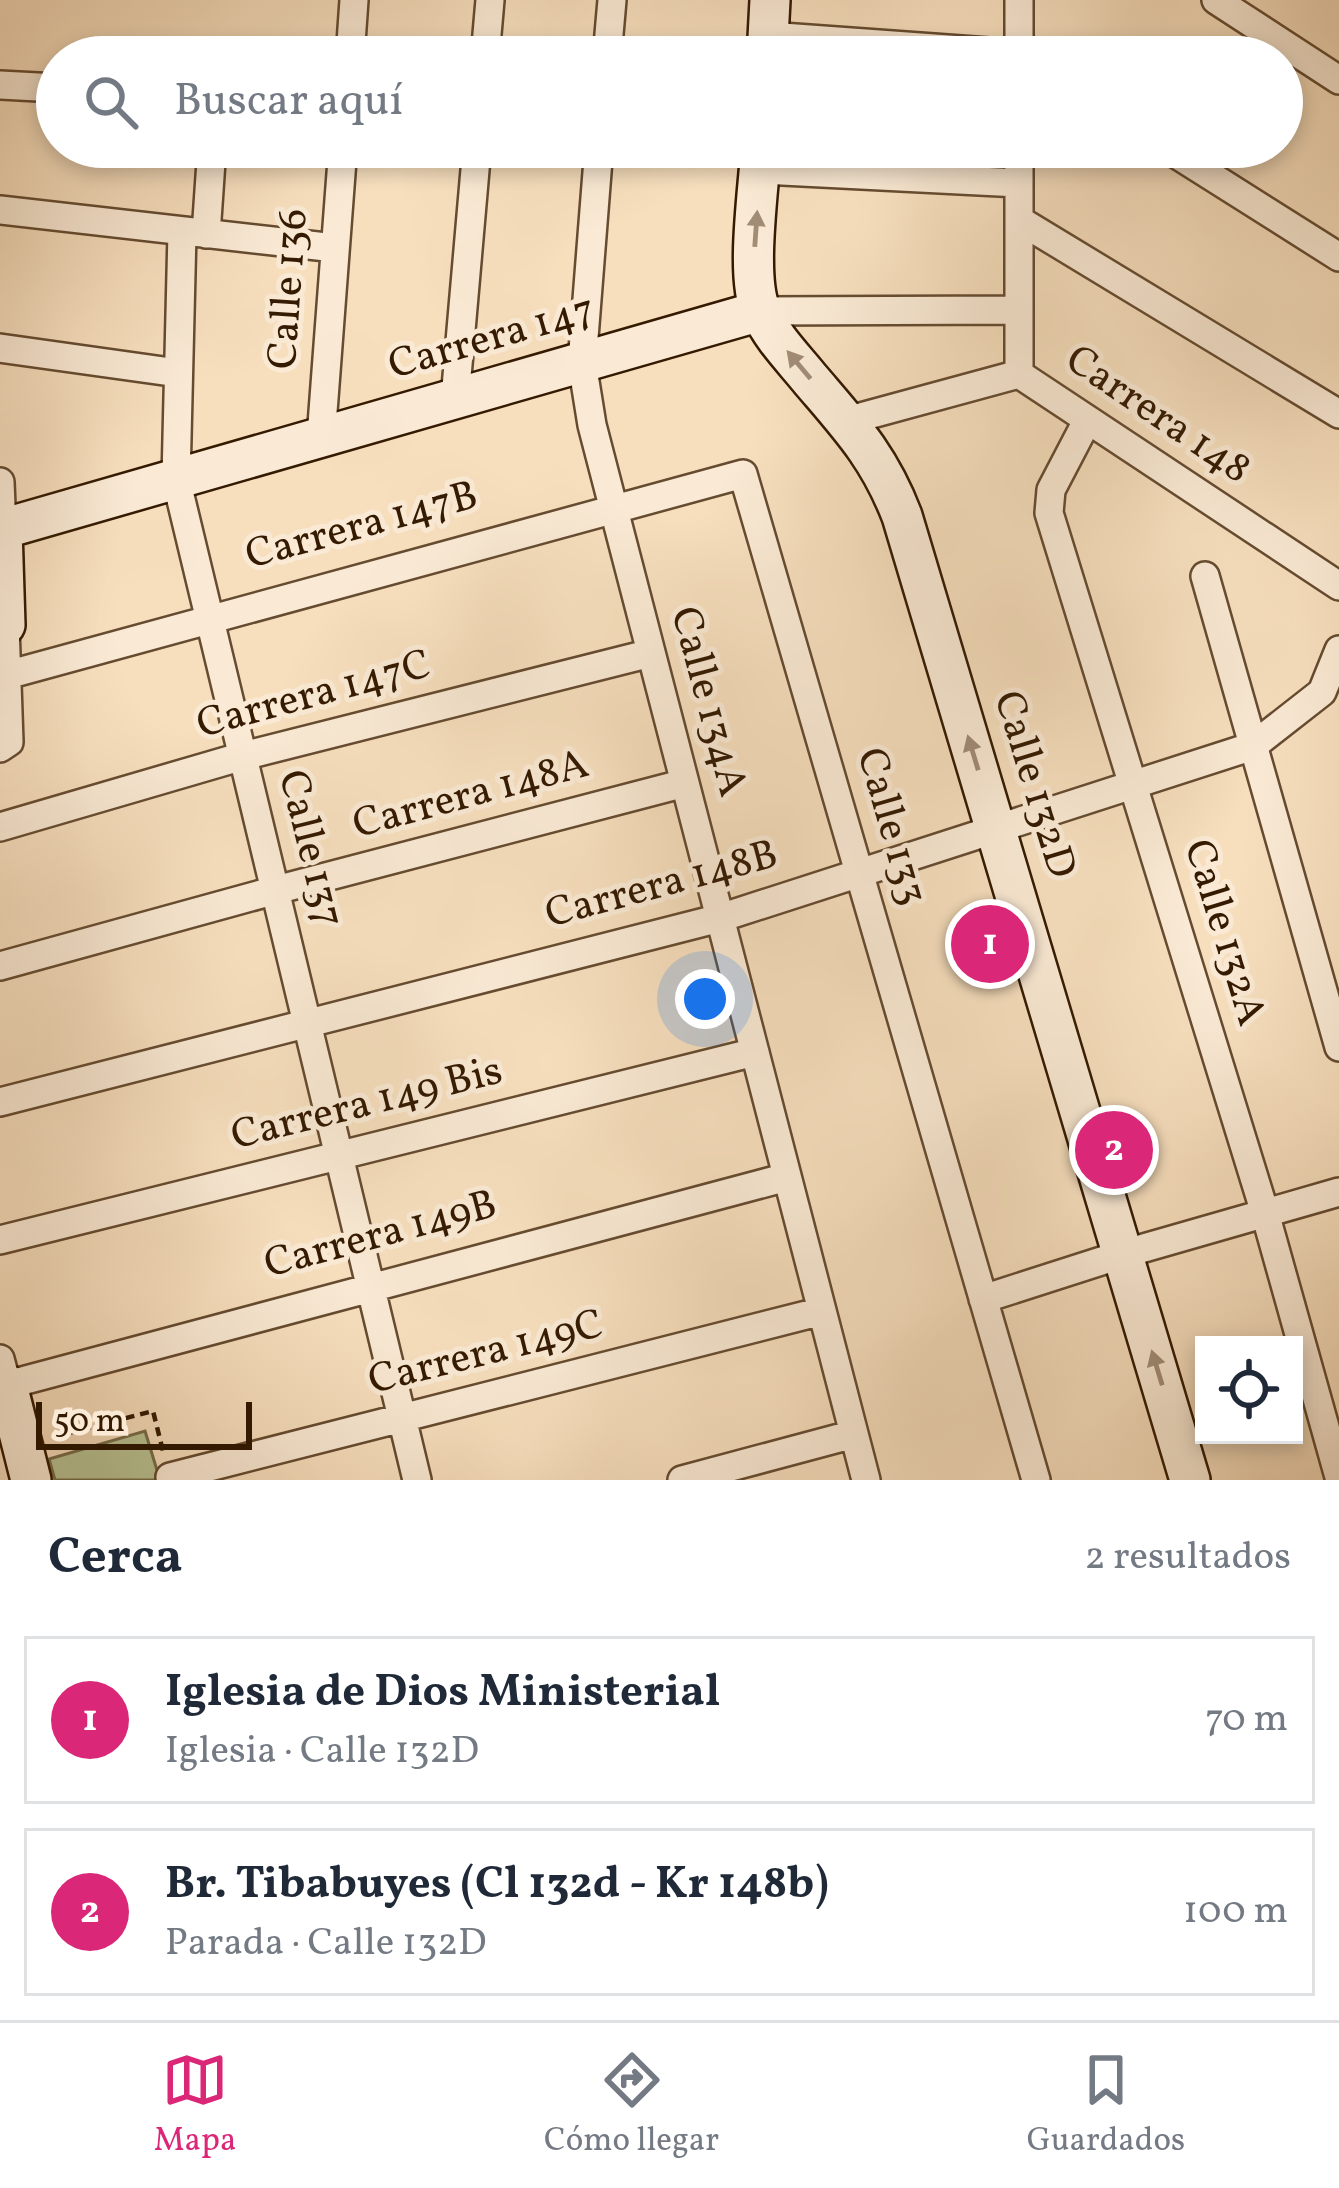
<!DOCTYPE html>
<html lang="es">
<meta charset="utf-8">
<style>
:root{--surface:#fff;--page:#f6f6f7;--text:#1f2937;--muted:#747a83;--line:#e0e1e3;--accent:#db2777}
body{margin:0;font-family:Vollkorn,serif;background:var(--page);color:var(--text)}
.controls{position:absolute;right:36px;bottom:36px;display:grid;overflow:hidden;border-radius:0px;box-shadow:0 6px 18px #0003}
.controls button{width:108px;height:108px;display:grid;place-items:center;padding:0;border:0;border-bottom:3px solid var(--line);background:var(--surface);color:var(--text);font:60px sans-serif}
.scale{position:absolute;left:36px;bottom:30px;width:216px;box-sizing:border-box;padding-left:12px;border:6px solid #341a01;border-top:0;font-size:33px;line-height:42px;white-space:nowrap;color:#341a01;-webkit-text-stroke:9px #faead5;paint-order:stroke}
.you{position:absolute;left:705px;top:999px;width:42px;height:42px;margin:-30px;border:9px solid #fff;border-radius:50%;background:#1a73e8;box-shadow:0 0 0 18px #1a73e833}
.badge{display:grid;place-items:center;width:78px;height:78px;border-radius:50%;background:var(--accent);color:#fff;font-size:39px;font-weight:700}
.pin{position:absolute;translate:-50% -50%;border:6px solid #fff;box-shadow:0 3px 12px #0006}
.list{margin:0;padding:0;list-style:none}
h2{display:flex;justify-content:space-between;align-items:center;height:156px;margin:0;padding:0 48px;font-size:51px}
h2 small{font-size:39px;font-weight:400;color:var(--muted)}
.list li{display:grid;grid-template-columns:78px 1fr auto;gap:36px;align-items:center;box-sizing:border-box;height:168px;margin:0 24px 24px;padding:0 24px;border:3px solid var(--line);border-radius:0px}
.list b{display:block;font-size:45px;white-space:nowrap}
.list p{margin:0;font-size:39px;white-space:nowrap;color:var(--muted)}
.list em{font-size:39px;font-style:normal;color:var(--muted)}
.icon{flex:none;width:66px;height:66px;fill:none;stroke:currentColor;stroke-width:2;stroke-linecap:round;stroke-linejoin:round}
.map{position:relative;flex:none;width:1339px;height:1480px;overflow:hidden}
.search{position:absolute;background:var(--surface);box-shadow:0 6px 18px #0003;left:36px;right:36px;top:36px;height:132px;display:flex;align-items:center;gap:30px;box-sizing:border-box;padding:0 42px;border-radius:66px;color:var(--muted);font-size:45px}
.sheet{height:540px;background:var(--surface)}
nav{display:flex;justify-content:space-around;align-items:center;box-sizing:border-box;height:168px;border-top:3px solid var(--line);background:var(--surface);font-size:33px;color:var(--muted)}
nav a{display:grid;justify-items:center;gap:6px}
nav .on{color:var(--accent)}
.map>svg:first-child{display:block}
</style>
<div class="map">
<svg width="1339" height="1480" viewBox="0 0 1339 1480">
<rect width="100%" height="100%" fill="#f7dfbe"/>
<filter id="stains"><feTurbulence type="fractalNoise" baseFrequency=".00167" numOctaves="4"/><feColorMatrix values="0 0 0 0 .2 0 0 0 0 .09 0 0 0 0 .02 0 0 0 .5 -.17"/></filter>
<radialGradient id="worn" r=".72"><stop offset=".6" stop-color="#630" stop-opacity="0"/><stop offset="1" stop-color="#630" stop-opacity=".3"/></radialGradient>
<path fill="#b8c395" stroke="#766e4b" stroke-width="3" d="M145,1431L160,1480H55L49,1459Z"/>
<g fill="none" stroke-linecap="round" stroke-linejoin="round">
<defs>
<path id="street" d="M1216,0L1339,80
M768,36L1019,54L1023,57
M350,57L354,0
M485,57L490,0
M607,57L612,0
M1019,57V0
M0,85L57,88
M599,147L582,363L592,425L866,1480
M1019,147V374
M1165,147L1339,257
M760,170L1019,183
M0,210L335,248
M1019,220L1339,414
M182,232L176,479L417,1480
M206,234L212,147
M760,311L1019,310
M0,348L178,373
M455,399L477,147
M846,421L1019,374L1339,586
M1087,421L1051,490L1049,513L1265,1213L1339,1477
M321,438L343,147
M0,482L2,529
M1205,576L1339,1047
M7,675L743,474L1036,1480
M0,748L9,742L5,625
M0,827L243,756L651,653
M0,966L276,890L685,783
M0,1102L720,918L1253,746L1322,692L1339,650
M0,1240L755,1052
M983,1299L1123,1254L1339,1192
M0,1359L7,1385L787,1177
M170,1477L822,1311
M682,1480L854,1434"/>
<path id="secondary" d="M767,57L770,0
M761,147C759,188 745,276 761,312C772,337 793,358 810,379C850,426 879,456 902,516L1190,1480
M0,624L5,625L2,529L760,311
M0,1387L7,1385L31,1480"/>
</defs>
<use href="#street" stroke="#654b30" stroke-width="32"/>
<use href="#secondary" stroke="#341a01" stroke-width="44"/>
<path stroke="#341a01" stroke-width="4.5" stroke-dasharray="9 6" stroke-linecap="butt" d="M53,1437L153,1411L163,1451"/>
<use href="#street" stroke="#faead5" stroke-width="27"/>
<use href="#secondary" stroke="#faead5" stroke-width="39"/>
</g>
<defs><path id="oneway-solid" d="M-6-.8H1V-3.2L6.5 0L1 3.2V.8H-6Z" transform="scale(3)"/></defs>
<g fill="#a18c76">
<use href="#oneway-solid" transform="translate(756 229) rotate(-86)"/>
<use href="#oneway-solid" transform="translate(799 365) rotate(-130)"/>
<use href="#oneway-solid" transform="translate(973 753) rotate(-107)"/>
<use href="#oneway-solid" transform="translate(1157 1368) rotate(-107)"/>
</g>
<g text-anchor="middle" dominant-baseline="central" stroke-width="10" stroke-linejoin="round" paint-order="stroke">
<g font-size="42" fill="#341a01" stroke="#faead5">
<text transform="translate(290 289) rotate(-86)">Calle 136</text>
<text transform="translate(492 339) rotate(-16)">Carrera 147</text>
<text transform="translate(1157 416) rotate(34)">Carrera 148</text>
<text transform="translate(362 527) rotate(-15)">Carrera 147B</text>
<text transform="translate(314 696) rotate(-15)">Carrera 147C</text>
<text transform="translate(707 702) rotate(75)">Calle 134A</text>
<text transform="translate(1033 785) rotate(73)">Calle 132D</text>
<text transform="translate(471 796) rotate(-15)">Carrera 148A</text>
<text transform="translate(890 827) rotate(74)">Calle 133</text>
<text transform="translate(309 849) rotate(76)">Calle 137</text>
<text transform="translate(662 886) rotate(-15)">Carrera 148B</text>
<text transform="translate(1223 933) rotate(73)">Calle 132A</text>
<text transform="translate(367 1105) rotate(-14)">Carrera 149 Bis</text>
<text transform="translate(381 1236) rotate(-15)">Carrera 149B</text>
<text transform="translate(486 1354) rotate(-14)">Carrera 149C</text>
</g>
</g>
<rect width="100%" height="100%" filter="url(#stains)"/>
<rect width="100%" height="100%" fill="url(#worn)"/>
</svg>
<div class="controls">
<button><svg class="icon" aria-label="locate" viewBox="0 0 24 24"><circle cx="12" cy="12" r="6"/><path d="M12 2v4M12 18v4M2 12h4M18 12h4"/></svg></button>
</div>
<div class="scale">50 m</div>
<div class="you"></div>
<div class="pin badge" style="left:990px;top:944px">1</div>
<div class="pin badge" style="left:1114px;top:1150px">2</div>
<div class="search"><svg class="icon" aria-label="search" viewBox="0 0 24 24"><circle cx="10" cy="10" r="6"/><path d="M15 15l6 6"/></svg>Buscar aquí</div>
</div>
<section class="sheet">
<h2>Cerca<small>2 resultados</small></h2>
<ul class="list">
<li><span class="badge">1</span><div><b>Iglesia de Dios Ministerial</b><p>Iglesia · Calle 132D</p></div><em>70 m</em></li>
<li><span class="badge">2</span><div><b>Br. Tibabuyes (Cl 132d - Kr 148b)</b><p>Parada · Calle 132D</p></div><em>100 m</em></li>
</ul>
</section>
<nav>
<a class="on"><svg class="icon" aria-label="map" viewBox="0 0 24 24"><path d="M3 6l6-2 6 2 6-2v14l-6 2-6-2-6 2zM9 4v14M15 6v14"/></svg>Mapa</a>
<a><svg class="icon" aria-label="directions" viewBox="0 0 24 24"><path d="M12 3l9 9-9 9-9-9zM9 14v-3h6M13 9l2 2-2 2"/></svg>Cómo llegar</a>
<a><svg class="icon" aria-label="saved" viewBox="0 0 24 24"><path d="M7 4h10v16l-5-4-5 4z"/></svg>Guardados</a>
</nav>
